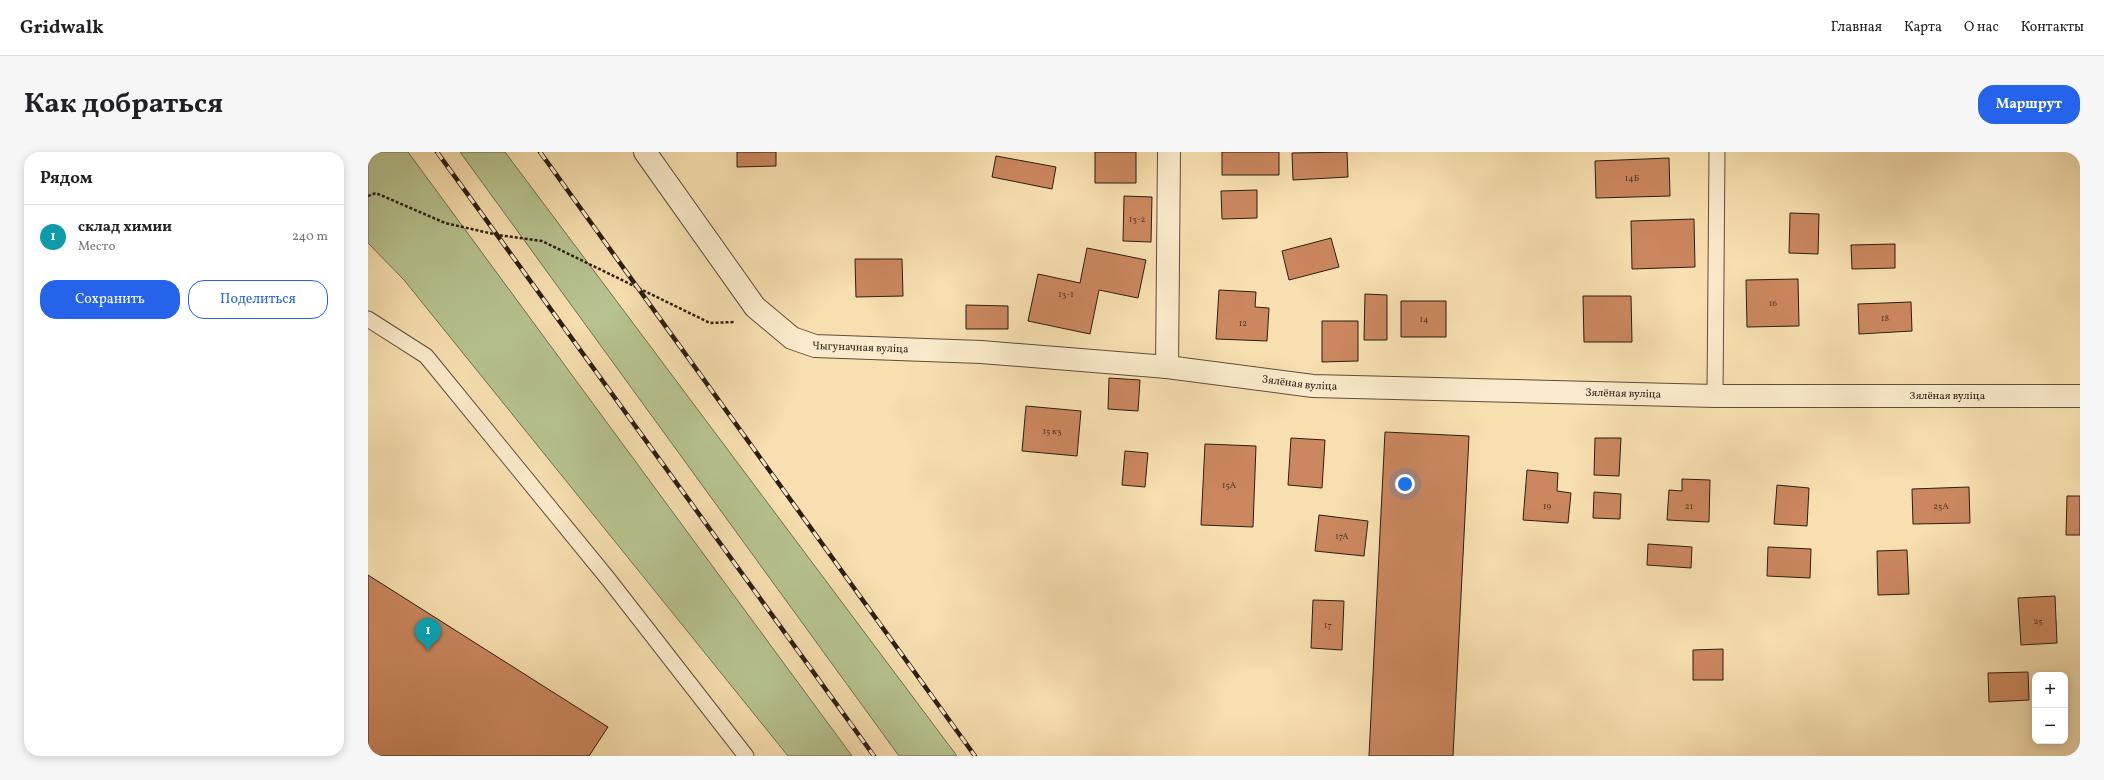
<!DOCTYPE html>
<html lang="ru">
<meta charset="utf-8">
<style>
:root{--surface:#fff;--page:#f6f6f6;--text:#202124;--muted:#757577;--line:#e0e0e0;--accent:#2563eb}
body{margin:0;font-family:Vollkorn,serif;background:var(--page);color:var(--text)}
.controls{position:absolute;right:12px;bottom:12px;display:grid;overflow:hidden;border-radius:8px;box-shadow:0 2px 10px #0003}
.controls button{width:36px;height:36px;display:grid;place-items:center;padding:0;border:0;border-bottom:1px solid var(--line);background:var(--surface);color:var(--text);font:20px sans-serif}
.you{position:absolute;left:1037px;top:332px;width:14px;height:14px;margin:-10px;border:3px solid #fff;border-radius:50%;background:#1a73e8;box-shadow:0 0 0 6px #1a73e833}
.badge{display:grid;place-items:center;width:26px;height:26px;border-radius:50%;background:var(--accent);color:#fff;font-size:13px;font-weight:700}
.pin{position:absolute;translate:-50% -33px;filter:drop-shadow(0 1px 2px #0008)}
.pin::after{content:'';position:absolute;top:21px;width:14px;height:12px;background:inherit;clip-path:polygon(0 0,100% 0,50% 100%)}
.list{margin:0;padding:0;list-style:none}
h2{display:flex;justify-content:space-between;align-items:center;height:52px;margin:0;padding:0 16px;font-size:17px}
h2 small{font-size:13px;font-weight:400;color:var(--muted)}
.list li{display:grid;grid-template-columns:26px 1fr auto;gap:12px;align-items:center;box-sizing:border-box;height:64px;padding:0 16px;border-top:1px solid var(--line)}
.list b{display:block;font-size:15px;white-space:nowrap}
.list p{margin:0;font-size:13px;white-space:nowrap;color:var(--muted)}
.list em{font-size:13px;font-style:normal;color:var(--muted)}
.actions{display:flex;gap:8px;padding:12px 16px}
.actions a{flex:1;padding:9px 0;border:1px solid var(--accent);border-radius:16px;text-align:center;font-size:14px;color:var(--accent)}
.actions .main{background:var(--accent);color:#fff}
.map{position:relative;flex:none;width:1712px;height:604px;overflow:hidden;border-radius:16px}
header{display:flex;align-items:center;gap:24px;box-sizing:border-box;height:56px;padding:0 20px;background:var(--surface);border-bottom:1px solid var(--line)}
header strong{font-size:19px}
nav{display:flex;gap:22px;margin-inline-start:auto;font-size:14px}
.intro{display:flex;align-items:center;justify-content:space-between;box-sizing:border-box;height:96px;padding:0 24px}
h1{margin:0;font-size:28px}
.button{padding:10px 18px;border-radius:16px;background:var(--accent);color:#fff;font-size:14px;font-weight:700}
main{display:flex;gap:24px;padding:0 24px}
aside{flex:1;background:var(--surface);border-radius:16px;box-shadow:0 2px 10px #0003}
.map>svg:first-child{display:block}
</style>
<header>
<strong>Gridwalk</strong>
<nav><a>Главная</a><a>Карта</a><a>О нас</a><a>Контакты</a></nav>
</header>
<div class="intro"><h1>Как добраться</h1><a class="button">Маршрут</a></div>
<main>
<aside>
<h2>Рядом<small></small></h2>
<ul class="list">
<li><span class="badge" style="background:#0f9aa8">1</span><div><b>склад химии</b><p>Место</p></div><em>240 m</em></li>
</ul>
<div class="actions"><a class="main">Сохранить</a><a>Поделиться</a></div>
</aside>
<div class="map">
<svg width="1712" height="604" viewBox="0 0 1712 604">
<rect width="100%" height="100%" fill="#f7dfaf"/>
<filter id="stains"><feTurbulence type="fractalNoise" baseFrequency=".005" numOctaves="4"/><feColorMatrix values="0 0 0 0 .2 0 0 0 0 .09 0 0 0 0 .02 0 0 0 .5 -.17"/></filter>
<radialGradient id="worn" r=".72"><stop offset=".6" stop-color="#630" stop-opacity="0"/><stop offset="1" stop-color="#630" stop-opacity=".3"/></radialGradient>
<path fill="#b6c390" stroke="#707052" d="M0,0H40L484,604H420L36,128L0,91Z
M92,0H137L589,604H531Z"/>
<path fill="#cb875e" stroke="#2b1d15" d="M369,0H408V14L369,15Z
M727,0H768V31H727Z
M854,0H911V23H854Z
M979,0L980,25L925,28L924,1Z
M628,4L688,15L684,37L624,25Z
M1301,6L1302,44L1228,46L1227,9Z
M889,38V66L854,67L853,39Z
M756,44L784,45L783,90L755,89Z
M1422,61L1451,62L1450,102L1421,101Z
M1326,67L1327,115L1264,117L1263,69Z
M963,86L971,115L921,128L914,99Z
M1527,92V116L1484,117L1483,93Z
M719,96L778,108L770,146L731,138L722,182L660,169L670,122L712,131Z
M487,107H534L535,144L488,145Z
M1430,127L1431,174L1379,175L1378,128Z
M851,138L888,140L887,155L901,156L899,189L848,187Z
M997,142L1019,143V188H996Z
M1215,144H1263L1264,190H1216Z
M1033,149H1078V185H1033Z
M1543,150L1544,179L1491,182L1490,152Z
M598,153L640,154V177H598Z
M954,169H990V209L954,210Z
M741,226L772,228L770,259L740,257Z
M658,254L713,259L709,304L654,299Z
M1017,280L1101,284L1085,604H1001Z
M923,286L957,288L954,336L920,333Z
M1227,286H1253L1251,324L1226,323Z
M837,292L888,294L885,375L833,373Z
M757,299L780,301L777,335L754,333Z
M1159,318L1190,321L1189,339L1203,341L1200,371L1155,368Z
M1314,327L1342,328L1341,370L1299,368L1301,338L1314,339Z
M1409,333L1441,336L1439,374L1406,372Z
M1601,335L1602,371L1545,372L1544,337Z
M1226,340L1253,342L1252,367L1225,366Z
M1699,344H1712V383H1698Z
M951,363L1000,369L996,404L947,399Z
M1280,392L1324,395L1323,416L1279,413Z
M1400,395L1443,397L1442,426L1399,424Z
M1539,398L1541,442L1510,443L1509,399Z
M0,423L240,575L221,604H0Z
M1687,444L1689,491L1653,493L1650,446Z
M945,448L976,449L974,498L943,496Z
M1355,497V528H1325V498Z
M1660,520L1661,548L1621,550L1620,521Z"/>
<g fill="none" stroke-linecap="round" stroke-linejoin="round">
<defs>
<path id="service" d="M0,167L58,204L241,428L378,604
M1347,244L1349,0"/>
<g id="minor">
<path id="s1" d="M277,0L387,155L424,186L447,194L613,200L799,215L945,234L1347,244H1712"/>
<path d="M799,215L801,0"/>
</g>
</defs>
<use href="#service" stroke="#5e4e3c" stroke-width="17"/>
<use href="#minor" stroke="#5e4e3c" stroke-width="24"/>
<path stroke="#2b1d15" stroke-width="2.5" stroke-dasharray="3 2" stroke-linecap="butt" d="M0,44L8,41L77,71L130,83L174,89L342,171L366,170"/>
<use href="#service" stroke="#faeacb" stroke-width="15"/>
<use href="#minor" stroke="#faeacb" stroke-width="22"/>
<defs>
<path id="rail" d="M69,0L506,604
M172,0L607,604"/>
</defs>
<use href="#rail" stroke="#2b1d15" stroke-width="4.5"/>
<use href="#rail" stroke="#faeacb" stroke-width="3" stroke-dasharray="9" stroke-linecap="butt"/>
</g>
<g text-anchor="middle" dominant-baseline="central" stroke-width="4" stroke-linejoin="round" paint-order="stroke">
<g font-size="9" fill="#533827">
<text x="1264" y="26">14Б</text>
<text x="769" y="67">13-2</text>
<text x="698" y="142">13-1</text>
<text x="1405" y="151">16</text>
<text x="1517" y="166">18</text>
<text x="1056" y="167">14</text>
<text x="875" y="171">12</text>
<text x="684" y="279">15 к3</text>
<text x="861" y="333">15А</text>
<text x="1179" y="354">19</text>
<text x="1321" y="354">21</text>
<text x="1573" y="354">25А</text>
<text x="974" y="384">17А</text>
<text x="1670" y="469">25</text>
<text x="960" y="473">17</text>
</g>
<g font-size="11" fill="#2b1d15" stroke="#faeacb">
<text stroke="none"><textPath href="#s1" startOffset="308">Чыгуначная вуліца</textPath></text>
<text stroke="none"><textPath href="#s1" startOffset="749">Зялёная вуліца</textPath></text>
<text stroke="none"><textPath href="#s1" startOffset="1073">Зялёная вуліца</textPath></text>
<text stroke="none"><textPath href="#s1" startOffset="1397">Зялёная вуліца</textPath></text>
</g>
</g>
<rect width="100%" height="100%" filter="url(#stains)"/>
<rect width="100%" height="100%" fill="url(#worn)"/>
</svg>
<div class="controls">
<button>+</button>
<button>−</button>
</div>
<div class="you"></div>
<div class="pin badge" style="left:60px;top:499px;background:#0f9aa8">1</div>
</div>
</main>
